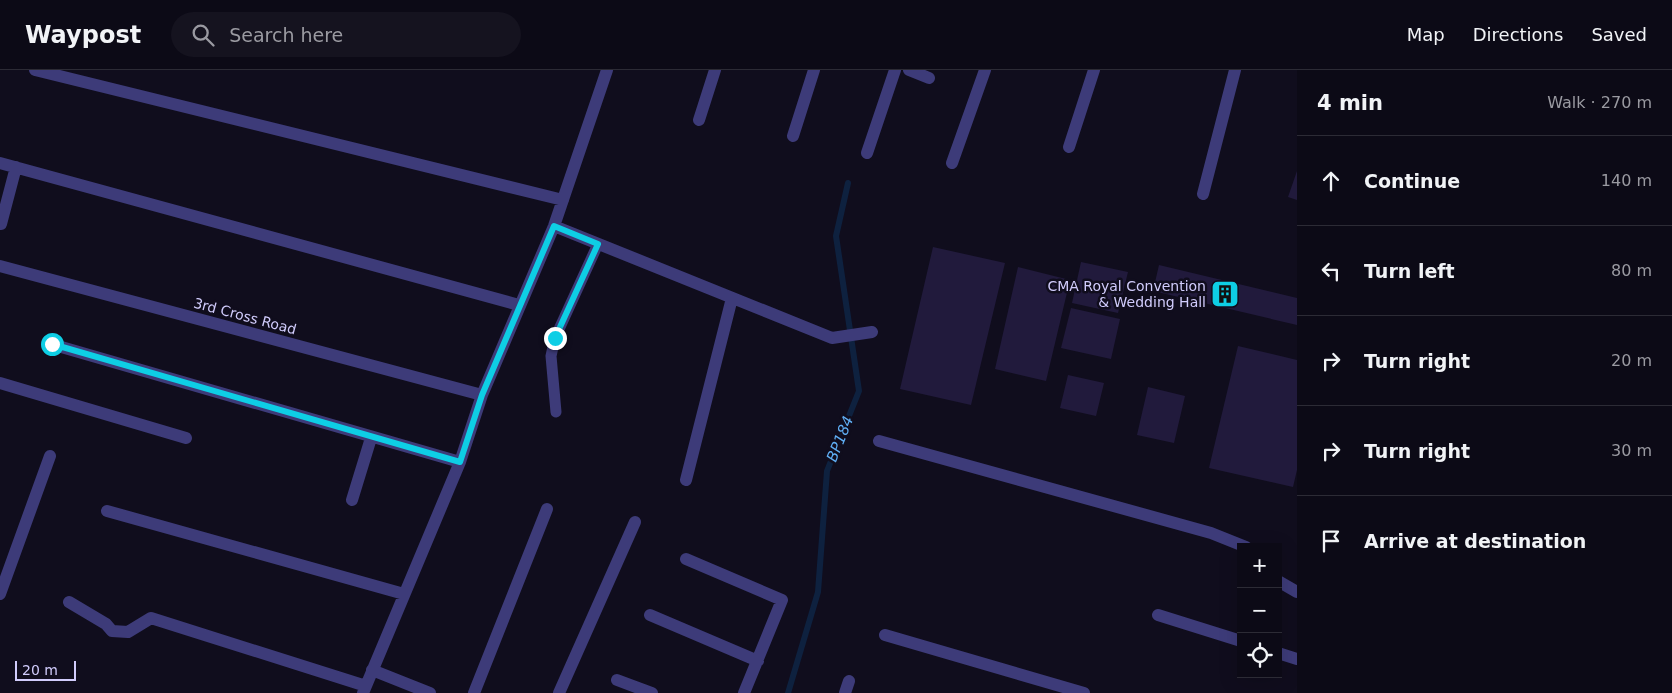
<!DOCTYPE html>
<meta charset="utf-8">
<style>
:root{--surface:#0c0a16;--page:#15131f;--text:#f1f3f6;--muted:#9a9aa1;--line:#2c2b35}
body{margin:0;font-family:"DejaVu Sans",sans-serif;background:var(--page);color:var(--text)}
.controls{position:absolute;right:15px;bottom:15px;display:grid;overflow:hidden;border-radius:0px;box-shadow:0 5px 20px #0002}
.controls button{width:45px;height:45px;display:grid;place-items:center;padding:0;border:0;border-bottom:1px solid var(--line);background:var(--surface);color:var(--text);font:25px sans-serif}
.scale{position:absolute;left:15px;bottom:12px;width:61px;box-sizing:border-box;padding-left:5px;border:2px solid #d1ccfc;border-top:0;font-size:14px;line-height:18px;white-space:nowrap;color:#d1ccfc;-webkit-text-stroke:4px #100d1d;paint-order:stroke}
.stop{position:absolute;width:15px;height:15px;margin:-11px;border:4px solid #0ecee5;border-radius:50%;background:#fff}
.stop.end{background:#0ecee5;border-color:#fff;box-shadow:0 1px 5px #0008}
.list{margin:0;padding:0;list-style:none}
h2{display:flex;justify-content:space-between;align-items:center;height:65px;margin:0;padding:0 20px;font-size:21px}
h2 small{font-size:16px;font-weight:400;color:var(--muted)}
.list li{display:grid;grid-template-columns:32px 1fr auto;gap:15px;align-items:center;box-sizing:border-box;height:90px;padding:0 20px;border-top:1px solid var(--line)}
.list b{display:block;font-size:19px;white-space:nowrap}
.list em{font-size:16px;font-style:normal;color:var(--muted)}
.icon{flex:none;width:28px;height:28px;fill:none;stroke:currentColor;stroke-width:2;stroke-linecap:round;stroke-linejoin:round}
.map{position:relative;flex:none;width:1297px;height:623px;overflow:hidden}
header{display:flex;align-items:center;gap:30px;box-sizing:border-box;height:70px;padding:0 25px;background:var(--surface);border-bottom:1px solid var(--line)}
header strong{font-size:24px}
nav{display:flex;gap:28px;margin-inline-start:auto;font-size:18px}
.search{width:350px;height:45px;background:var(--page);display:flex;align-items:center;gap:12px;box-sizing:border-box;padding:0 18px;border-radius:28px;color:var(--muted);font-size:19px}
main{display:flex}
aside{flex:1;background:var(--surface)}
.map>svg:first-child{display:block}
</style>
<header>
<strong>Waypost</strong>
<div class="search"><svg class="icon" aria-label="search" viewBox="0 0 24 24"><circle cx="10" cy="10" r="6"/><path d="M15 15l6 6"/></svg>Search here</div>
<nav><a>Map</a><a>Directions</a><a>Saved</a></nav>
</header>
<main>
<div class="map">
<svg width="1297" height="623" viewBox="0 0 1297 623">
<rect width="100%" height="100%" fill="#100d1d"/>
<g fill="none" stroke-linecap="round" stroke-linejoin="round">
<path stroke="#0e213f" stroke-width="6" d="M788,623L818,522L827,401L859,321L836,166L848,113"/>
</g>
<path fill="#211a3c" d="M1297,101V130L1288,127Z
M933,177L1005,193L971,335L900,319Z
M1081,192L1128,202L1118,243L1072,233Z
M1159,195L1297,228V255L1153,221Z
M1018,197L1070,210L1046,311L995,299Z
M1071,238L1120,249L1111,289L1061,278Z
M1238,276L1297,290V400L1293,417L1209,398Z
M1068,305L1104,313L1096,346L1060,338Z
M1148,317L1185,326L1174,373L1137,365Z"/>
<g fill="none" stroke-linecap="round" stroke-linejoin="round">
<path stroke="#3d3b79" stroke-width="11" d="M556,342L551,286L555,268L598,174"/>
<path stroke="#3d3b79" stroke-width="12" d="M35,0L563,130
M909,0L929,8
M699,50L715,0
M793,66L814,0
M1069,77L1094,0
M867,83L895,0
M0,93L519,235
M952,93L985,0
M1203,124L1235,0
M1,154L16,97
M554,156L832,268L872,262
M0,196L482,325
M51,274L460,392
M0,313L186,368
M879,371L1211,463L1246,477
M686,410L732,228
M352,430L371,368
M107,441L404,524
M686,489L782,530L744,623
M1278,511L1297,522
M0,524L50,386
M69,532L106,554L112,561L128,562L151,548L366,616
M650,545L758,591
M1158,545L1241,571
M885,565L1084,623
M1278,583L1297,589
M372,600L430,623
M617,610L652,623
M363,623L460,392L482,325L554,156L607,0
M474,623L547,439
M559,623L635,452
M845,623L849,611"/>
</g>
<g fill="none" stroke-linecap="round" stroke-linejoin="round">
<path stroke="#0ecee5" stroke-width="6" d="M52,274L460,392L482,325L554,156L598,174L555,268"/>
</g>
<defs>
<symbol id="building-square" viewBox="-11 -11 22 22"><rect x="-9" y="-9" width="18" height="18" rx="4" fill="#0ecee5" stroke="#100d1d"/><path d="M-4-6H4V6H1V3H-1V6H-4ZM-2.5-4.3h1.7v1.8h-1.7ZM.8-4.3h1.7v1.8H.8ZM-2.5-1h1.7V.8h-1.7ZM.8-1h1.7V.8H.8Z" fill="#111"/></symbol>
</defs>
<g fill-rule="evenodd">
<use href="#building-square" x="1209" y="208" width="32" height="32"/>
</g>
<g text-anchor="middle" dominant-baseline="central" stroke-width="5" stroke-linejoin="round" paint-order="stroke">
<g font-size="14" fill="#d1ccfc" stroke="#100d1d" text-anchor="end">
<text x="1206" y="216">CMA Royal Convention<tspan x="1206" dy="16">&amp; Wedding Hall</tspan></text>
</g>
<g font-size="14" fill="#d1ccfc" stroke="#100d1d">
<text transform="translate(245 246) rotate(15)">3rd Cross Road</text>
</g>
<g font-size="15" font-style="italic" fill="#60aff5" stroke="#100d1d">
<text transform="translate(840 369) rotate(-68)">BP184</text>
</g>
</g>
</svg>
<div class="controls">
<button>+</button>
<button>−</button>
<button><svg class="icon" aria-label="locate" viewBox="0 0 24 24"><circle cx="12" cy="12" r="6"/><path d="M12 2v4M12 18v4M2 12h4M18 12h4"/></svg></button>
</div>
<div class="scale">20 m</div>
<div class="stop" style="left:52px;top:274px"></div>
<div class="stop end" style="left:555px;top:268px"></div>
</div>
<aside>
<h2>4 min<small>Walk · 270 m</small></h2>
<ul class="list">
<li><svg class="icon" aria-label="ahead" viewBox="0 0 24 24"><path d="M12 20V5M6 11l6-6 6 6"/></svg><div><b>Continue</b></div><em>140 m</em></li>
<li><svg class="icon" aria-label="left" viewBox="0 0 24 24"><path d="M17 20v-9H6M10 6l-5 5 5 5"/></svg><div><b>Turn left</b></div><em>80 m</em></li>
<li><svg class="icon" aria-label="right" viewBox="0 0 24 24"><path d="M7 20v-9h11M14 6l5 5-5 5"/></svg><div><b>Turn right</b></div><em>20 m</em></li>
<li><svg class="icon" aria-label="right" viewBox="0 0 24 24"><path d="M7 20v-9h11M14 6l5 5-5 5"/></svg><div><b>Turn right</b></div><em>30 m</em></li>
<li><svg class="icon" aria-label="arrive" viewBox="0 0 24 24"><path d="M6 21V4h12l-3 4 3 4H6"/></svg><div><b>Arrive at destination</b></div></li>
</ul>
</aside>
</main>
